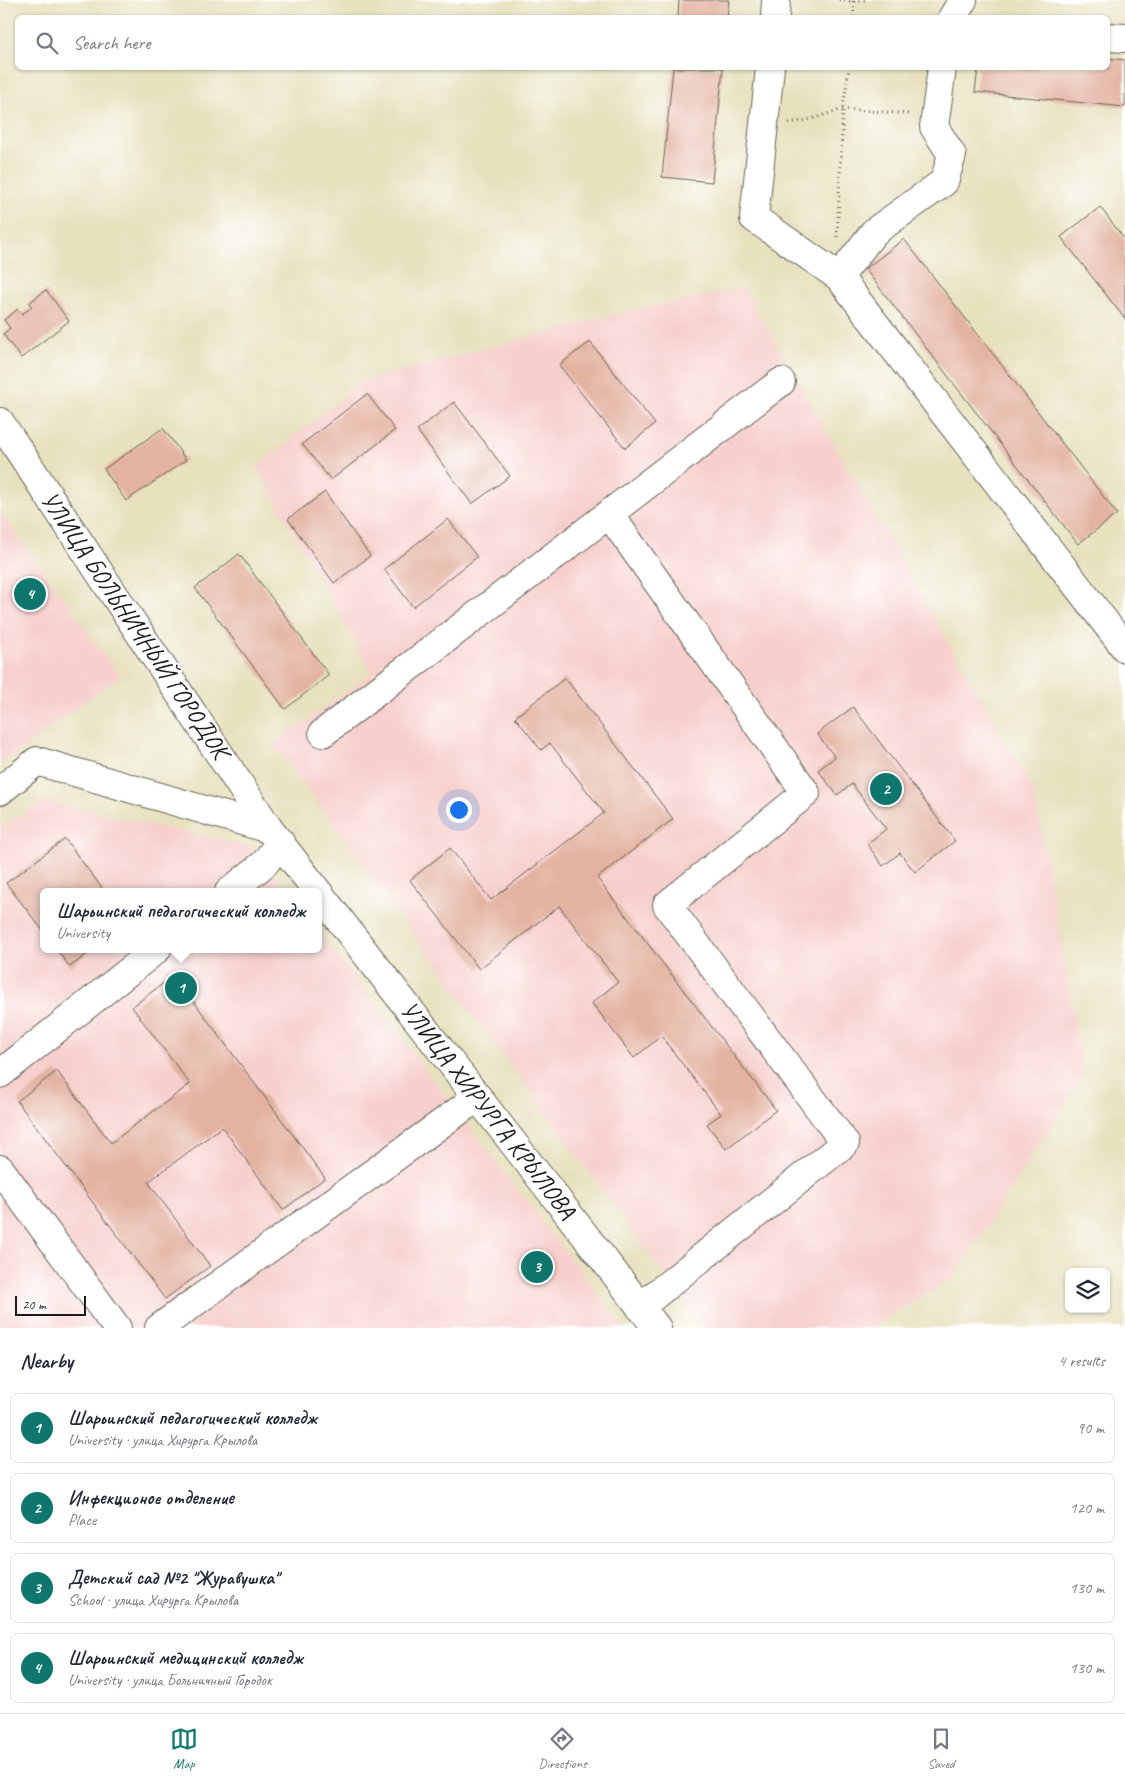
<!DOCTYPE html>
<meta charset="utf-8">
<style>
:root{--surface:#fff;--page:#f6f6f7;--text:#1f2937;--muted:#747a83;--line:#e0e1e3;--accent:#0f766e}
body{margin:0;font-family:Caveat,sans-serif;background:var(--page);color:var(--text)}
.controls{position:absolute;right:15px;bottom:15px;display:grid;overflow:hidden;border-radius:8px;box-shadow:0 1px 4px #0004}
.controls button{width:45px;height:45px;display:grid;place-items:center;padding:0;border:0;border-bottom:1px solid var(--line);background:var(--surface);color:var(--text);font:25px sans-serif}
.scale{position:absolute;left:15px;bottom:12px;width:71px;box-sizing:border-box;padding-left:5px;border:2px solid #1c1c1c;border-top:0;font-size:14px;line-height:18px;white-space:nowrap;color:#1c1c1c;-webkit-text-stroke:4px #fff;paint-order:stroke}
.you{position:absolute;left:458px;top:809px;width:18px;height:18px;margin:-12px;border:4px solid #fff;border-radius:50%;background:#1a73e8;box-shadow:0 0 0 8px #1a73e833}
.badge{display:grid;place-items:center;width:32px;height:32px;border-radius:50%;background:var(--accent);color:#fff;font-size:16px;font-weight:700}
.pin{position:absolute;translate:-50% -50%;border:2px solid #fff;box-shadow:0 1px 5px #0006}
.popup{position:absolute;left:40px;top:888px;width:282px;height:65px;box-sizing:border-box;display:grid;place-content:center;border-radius:8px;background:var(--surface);filter:drop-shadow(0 1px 4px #0005);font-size:16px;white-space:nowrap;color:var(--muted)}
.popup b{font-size:19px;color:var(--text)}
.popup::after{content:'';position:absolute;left:50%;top:100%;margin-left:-10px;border:10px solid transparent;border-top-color:var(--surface)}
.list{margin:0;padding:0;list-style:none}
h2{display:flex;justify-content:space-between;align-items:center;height:65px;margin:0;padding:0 20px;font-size:21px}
h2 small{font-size:16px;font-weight:400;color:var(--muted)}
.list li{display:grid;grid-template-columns:32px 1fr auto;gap:15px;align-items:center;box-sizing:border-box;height:70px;margin:0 10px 10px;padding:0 10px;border:1px solid var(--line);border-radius:8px}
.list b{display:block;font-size:19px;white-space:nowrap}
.list p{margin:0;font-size:16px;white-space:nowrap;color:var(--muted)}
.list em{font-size:16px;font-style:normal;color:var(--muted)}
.icon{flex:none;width:28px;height:28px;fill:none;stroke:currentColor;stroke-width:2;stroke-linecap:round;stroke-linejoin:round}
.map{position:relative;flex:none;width:1125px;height:1328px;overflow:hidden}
.search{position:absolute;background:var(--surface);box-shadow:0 1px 4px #0004;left:15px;right:15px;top:15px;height:55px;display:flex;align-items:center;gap:12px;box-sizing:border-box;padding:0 18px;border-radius:8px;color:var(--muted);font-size:19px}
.sheet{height:385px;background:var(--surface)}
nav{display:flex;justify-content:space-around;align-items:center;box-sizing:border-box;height:70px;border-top:1px solid var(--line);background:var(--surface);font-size:14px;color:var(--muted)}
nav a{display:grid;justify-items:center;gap:2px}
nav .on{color:var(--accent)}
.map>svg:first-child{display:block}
</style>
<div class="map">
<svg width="1125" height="1328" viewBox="0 0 1125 1328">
<rect width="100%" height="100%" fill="#fff"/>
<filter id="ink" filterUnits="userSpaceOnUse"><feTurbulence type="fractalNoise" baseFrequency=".02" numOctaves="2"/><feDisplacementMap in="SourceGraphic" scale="10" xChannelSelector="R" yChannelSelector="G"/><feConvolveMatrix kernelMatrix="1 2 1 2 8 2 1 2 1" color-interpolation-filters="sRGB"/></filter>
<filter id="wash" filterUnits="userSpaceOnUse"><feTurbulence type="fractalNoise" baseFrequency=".0096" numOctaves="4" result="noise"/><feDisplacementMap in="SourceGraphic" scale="20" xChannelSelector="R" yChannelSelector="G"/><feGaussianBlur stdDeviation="1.12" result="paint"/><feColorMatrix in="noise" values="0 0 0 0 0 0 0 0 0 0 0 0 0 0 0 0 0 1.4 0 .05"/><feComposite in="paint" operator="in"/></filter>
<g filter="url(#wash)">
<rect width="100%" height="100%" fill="#e7e1bd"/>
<path fill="#f7d0cd" d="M744,288L1034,791L1084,1074L954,1277L871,1328H704L274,744L372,673L257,467L363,381L616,314Z
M0,512L120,676L0,765Z
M44,801L253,847L287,892H44V949H318L319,932L624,1328H0V828Z"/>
<g id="blocks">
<path fill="#e3b2a0" d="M679,0H729L727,18H678Z
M1108,58L1125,60V107L975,92L978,68H1108Z
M673,68H723L712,182L662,177Z
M1100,207L1125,240V319L1061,237Z
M904,239L1117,514L1078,544L865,269Z
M46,290L69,321L21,358L3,334L10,328L4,320L18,309L22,314L32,307L29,303Z
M590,342L655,424L625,448L559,365Z
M367,394L395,430L331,480L302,444Z
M454,402L510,476L472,504L417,430Z
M163,428L186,460L126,501L104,469Z
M325,492L370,556L334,583L288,519Z
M448,519L477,557L413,607L384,569Z
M239,554L329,675L285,709L195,588Z
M565,678L673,819L597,878L776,1110L726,1149L707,1124L721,1114L661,1036L634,1058L592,1003L618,982L559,906L479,969L410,880L450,848L491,900L604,813L550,743L541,750L515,717Z
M853,707L955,841L915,872L900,853L883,866L867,844L886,829L852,784L837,795L818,770L835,757L817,734Z
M65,839L105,892H44V932L6,883Z
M56,949H94L70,967Z
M174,975L325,1178L283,1210L222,1127L148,1182L210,1266L165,1299L17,1101L57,1071L111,1143L190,1084L132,1007Z"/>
</g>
</g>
<g filter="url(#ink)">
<use href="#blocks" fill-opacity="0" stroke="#636154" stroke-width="1"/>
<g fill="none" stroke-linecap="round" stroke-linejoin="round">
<defs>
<path id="minor" d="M775,18L776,0
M952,18L963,0
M1108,37L1125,38
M770,68L754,218L839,277
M942,68L934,127L952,155L944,182L874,232L839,277L1125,648
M0,422L269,829L318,892
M610,515L806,793L667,905L845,1143L640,1307
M323,733L781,382
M0,791L37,761L269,829
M229,892L265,863L280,842
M318,892L657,1328
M0,1074L157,949
M0,1169L117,1328
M159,1328L478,1097"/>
</defs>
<use href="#minor" stroke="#636154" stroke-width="30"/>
<path stroke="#636154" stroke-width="3" stroke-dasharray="1 4" stroke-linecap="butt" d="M839,0L853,2L865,0
M853,1L854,18
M789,123L808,120L843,109L911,114
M837,237L843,109L849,68"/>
<use href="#minor" stroke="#fff" stroke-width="28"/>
</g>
</g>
<g text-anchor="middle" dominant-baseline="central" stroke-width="4" stroke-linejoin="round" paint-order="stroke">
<g font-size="25" fill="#1c1c1c" stroke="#fff">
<text transform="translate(135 625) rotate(56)">УЛИЦА БОЛЬНИЧНЫЙ ГОРОДОК</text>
<text transform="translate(488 1110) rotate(52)">УЛИЦА ХИРУРГА КРЫЛОВА</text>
</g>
</g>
</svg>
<div class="controls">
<button><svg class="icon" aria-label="layers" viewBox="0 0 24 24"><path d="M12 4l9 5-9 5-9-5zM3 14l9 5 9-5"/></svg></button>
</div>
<div class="scale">20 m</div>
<div class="you"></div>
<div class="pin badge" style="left:181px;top:988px">1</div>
<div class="popup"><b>Шарьинский педагогический колледж</b>University</div>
<div class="pin badge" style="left:886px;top:789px">2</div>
<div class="pin badge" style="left:537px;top:1267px">3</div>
<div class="pin badge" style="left:30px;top:594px">4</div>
<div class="search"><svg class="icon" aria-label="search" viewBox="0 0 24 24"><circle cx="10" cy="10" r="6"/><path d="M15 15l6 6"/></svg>Search here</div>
</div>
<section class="sheet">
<h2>Nearby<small>4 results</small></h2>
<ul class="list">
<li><span class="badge">1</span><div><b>Шарьинский педагогический колледж</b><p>University · улица Хирурга Крылова</p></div><em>90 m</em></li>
<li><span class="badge">2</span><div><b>Инфекционое отделение</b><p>Place</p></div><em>120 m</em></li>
<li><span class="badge">3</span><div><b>Детский сад №2 &quot;Журавушка&quot;</b><p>School · улица Хирурга Крылова</p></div><em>130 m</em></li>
<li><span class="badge">4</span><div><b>Шарьинский медицинский колледж</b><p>University · улица Больничный Городок</p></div><em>130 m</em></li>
</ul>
</section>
<nav>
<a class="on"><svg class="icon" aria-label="map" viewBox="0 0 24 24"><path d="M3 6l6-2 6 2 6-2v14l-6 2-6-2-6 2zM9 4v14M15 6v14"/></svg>Map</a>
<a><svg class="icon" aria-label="directions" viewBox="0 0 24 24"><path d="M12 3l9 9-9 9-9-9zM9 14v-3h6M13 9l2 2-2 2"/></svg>Directions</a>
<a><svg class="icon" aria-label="saved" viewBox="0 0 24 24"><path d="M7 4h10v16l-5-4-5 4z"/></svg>Saved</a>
</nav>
